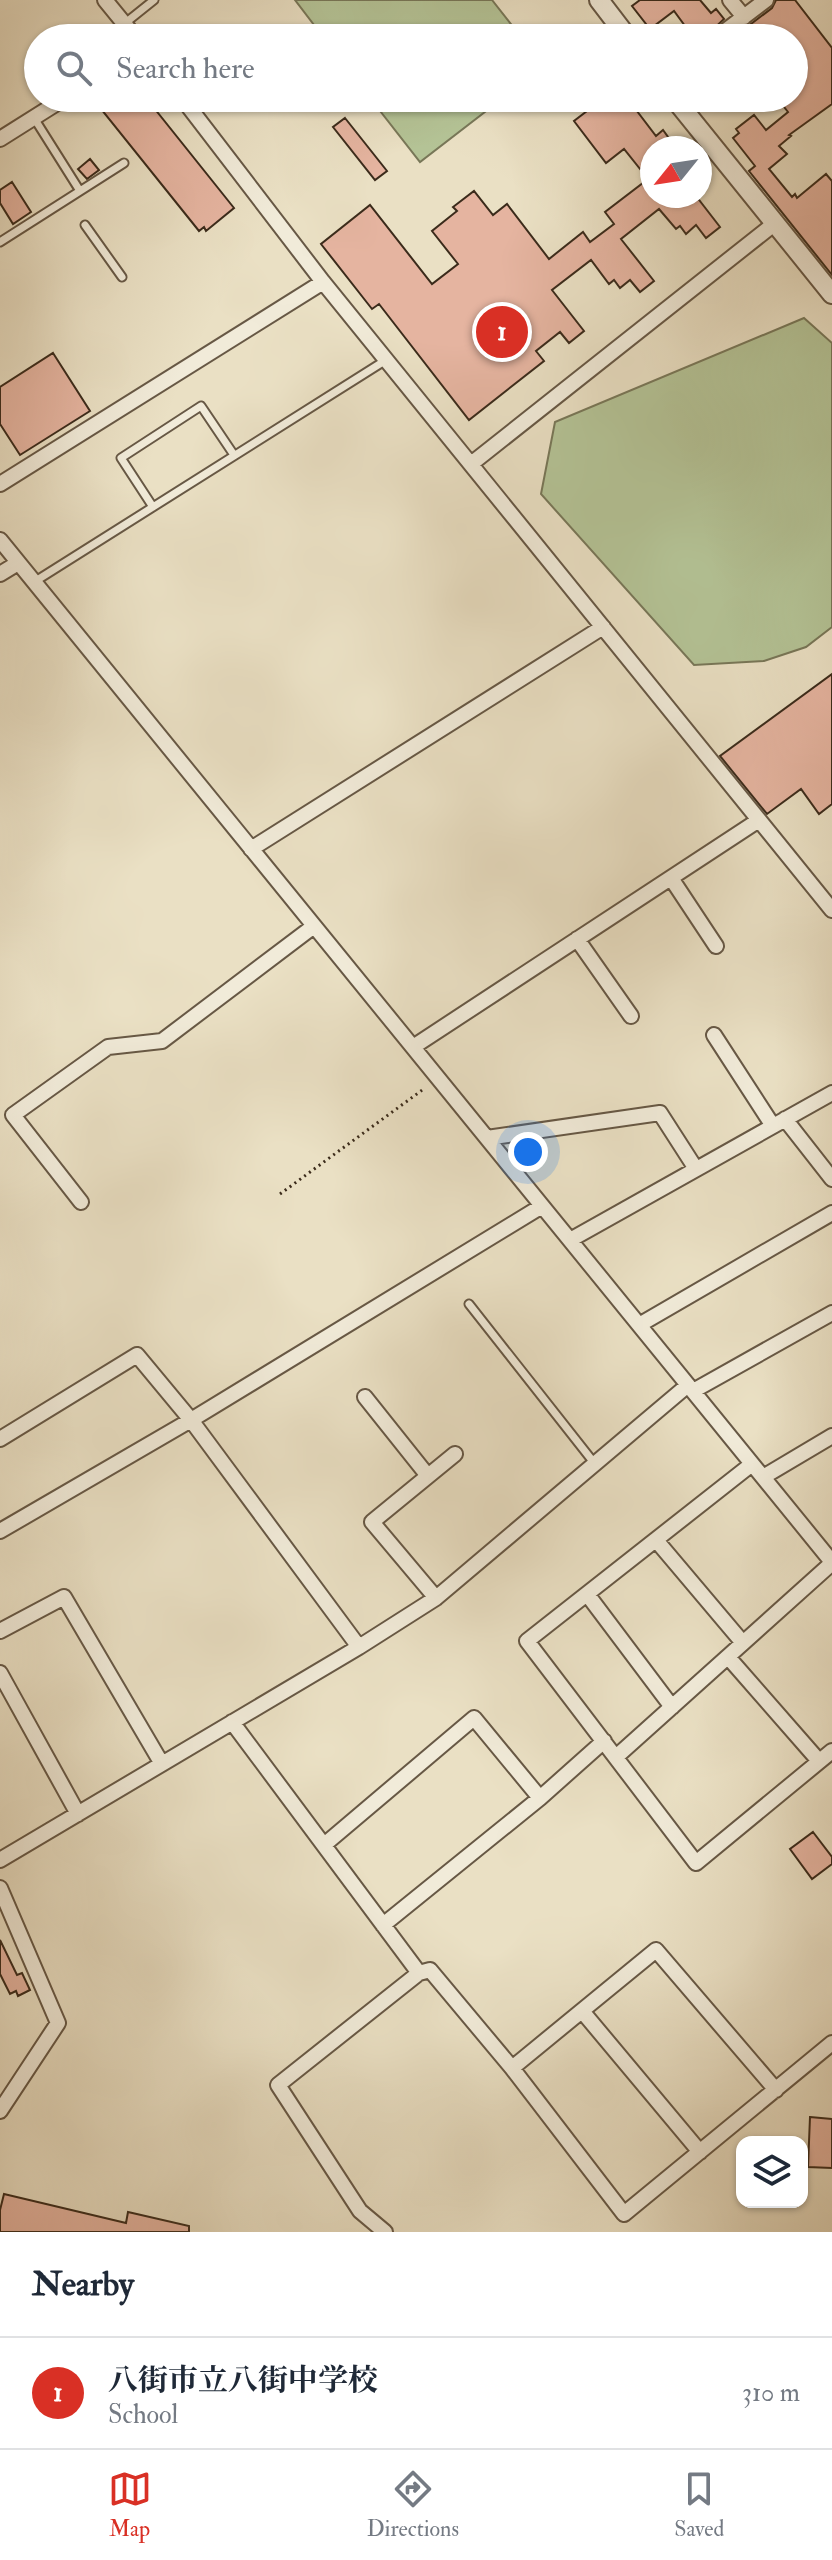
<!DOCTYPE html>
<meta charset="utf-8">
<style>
:root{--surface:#fff;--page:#f6f6f7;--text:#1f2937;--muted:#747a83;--line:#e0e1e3;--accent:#d93025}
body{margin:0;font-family:"IM FELL Double Pica","Noto Serif JP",serif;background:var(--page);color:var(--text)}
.controls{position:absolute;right:24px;bottom:24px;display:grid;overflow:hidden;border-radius:16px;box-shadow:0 2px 6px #0004}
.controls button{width:72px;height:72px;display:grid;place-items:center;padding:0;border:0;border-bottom:2px solid var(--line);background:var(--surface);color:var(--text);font:40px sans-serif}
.compass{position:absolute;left:640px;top:136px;width:72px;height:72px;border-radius:50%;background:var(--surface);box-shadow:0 2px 6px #0004;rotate:240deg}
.you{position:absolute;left:528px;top:1152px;width:28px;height:28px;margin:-20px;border:6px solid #fff;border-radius:50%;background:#1a73e8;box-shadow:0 0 0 12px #1a73e833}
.badge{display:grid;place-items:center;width:52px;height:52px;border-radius:50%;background:var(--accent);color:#fff;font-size:26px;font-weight:700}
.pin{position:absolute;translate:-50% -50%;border:4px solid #fff;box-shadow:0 2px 8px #0006}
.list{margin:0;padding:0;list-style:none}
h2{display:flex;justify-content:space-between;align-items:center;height:104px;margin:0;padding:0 32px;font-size:34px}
h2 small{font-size:26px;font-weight:400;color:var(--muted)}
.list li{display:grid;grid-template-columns:52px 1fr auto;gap:24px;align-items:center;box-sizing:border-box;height:112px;padding:0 32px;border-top:2px solid var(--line)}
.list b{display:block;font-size:30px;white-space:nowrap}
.list p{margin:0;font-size:26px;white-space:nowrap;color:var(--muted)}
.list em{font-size:26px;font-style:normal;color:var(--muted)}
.icon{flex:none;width:44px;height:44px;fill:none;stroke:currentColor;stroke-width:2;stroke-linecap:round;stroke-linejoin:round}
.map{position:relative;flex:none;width:832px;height:2232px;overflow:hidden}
.search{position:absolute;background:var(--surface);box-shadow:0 2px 6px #0004;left:24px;right:24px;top:24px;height:88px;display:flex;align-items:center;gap:20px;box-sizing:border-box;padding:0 28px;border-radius:44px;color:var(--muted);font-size:30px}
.sheet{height:216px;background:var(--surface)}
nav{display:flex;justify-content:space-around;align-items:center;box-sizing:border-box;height:112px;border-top:2px solid var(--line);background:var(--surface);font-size:22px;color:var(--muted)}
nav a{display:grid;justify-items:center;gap:4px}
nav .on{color:var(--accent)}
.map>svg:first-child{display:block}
</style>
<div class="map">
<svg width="832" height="2232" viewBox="0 0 832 2232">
<rect width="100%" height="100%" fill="#eae0c4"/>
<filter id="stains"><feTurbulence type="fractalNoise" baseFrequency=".0025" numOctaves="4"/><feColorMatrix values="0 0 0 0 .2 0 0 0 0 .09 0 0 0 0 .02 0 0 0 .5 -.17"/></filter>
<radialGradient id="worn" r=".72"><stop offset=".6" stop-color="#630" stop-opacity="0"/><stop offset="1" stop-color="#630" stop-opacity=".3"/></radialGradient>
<path fill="#b4c396" stroke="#787758" stroke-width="2" d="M295,0H492L522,38H324Z
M370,98H503L420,162Z
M804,318L832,343V627L806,647L764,661L694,665L541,494L555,422Z"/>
<path fill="#e5b4a0" stroke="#3b2b1b" stroke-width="2" d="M640,0H700L711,13L716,9L724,19L704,38H698L691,28L688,30L674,11L650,29L632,6Z
M776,0H795L832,48V104L789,135L791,136L779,146L787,154L769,169L792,197L795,194L797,198L826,174L832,181V275L749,171L755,166L733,138L739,133L736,129L754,115L766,130L788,112L777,98H794V38H761L751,24L772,8Z
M105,98H146L234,208L206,231L204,227L199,231L97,104Z
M604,98H627L656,136L663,130L676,148H652V196H696L720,227L706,238L696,225L686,234L680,226L676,229L659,209L621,239L654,281L640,292L630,280L620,288L614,280L609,284L591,260L552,290L584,331L569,343L560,332L536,351L544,361L469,420L379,304L372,309L321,244L370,205L432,284L458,264L432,231L457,211L453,207L474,191L493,215L507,204L549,259L583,232L590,242L614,224L605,212L648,179L624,149L606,163L574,121Z
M345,118L387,171L375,180L333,127Z
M90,159L99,170L87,179L78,169Z
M12,182L31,212L13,224L0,203V190Z
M53,353L90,411L20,455L0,424V387Z
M832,674V804L819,814L801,789L767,814L720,756Z
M813,1832L832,1857V1864L812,1879L790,1849Z
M0,1940L17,1975L22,1973L30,1990L18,1996L16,1991L10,1994L0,1974Z
M810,2117L832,2119V2168L808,2167Z
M4,2194L126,2223L128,2212L189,2226V2232H0V2210Z"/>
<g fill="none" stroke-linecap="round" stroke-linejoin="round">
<defs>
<path id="service" d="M124,24L154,0
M34,118L80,191
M85,225L122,277
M0,242L124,163
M153,507L121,458L201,406L234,455
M34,582L386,360
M469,1304L595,1464"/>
<path id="minor" d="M105,0L136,38
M730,0L744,17
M716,38L766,0
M182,98L323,282L832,910
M0,139L65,98
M471,464L774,224
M0,484L323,282
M0,540L832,1562
M0,574L18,563
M251,849L603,627
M671,878L716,946
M577,939L631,1016
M714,1035L773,1126
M413,1047L759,820
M785,1119L832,1179
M487,1138L660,1113L696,1169
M81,1202L13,1115L108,1047L162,1041L314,926
M570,1240L832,1093
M639,1325L832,1213
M693,1391L832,1313
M365,1397L428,1476
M0,1439L137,1355L191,1420L359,1647
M752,1464L527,1641L696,1863L832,1751
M763,1477L832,1436
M0,1531L191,1420L542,1206
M656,1540L743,1643
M587,1594L672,1707
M436,1598L372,1522L455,1454
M0,1631L64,1597L162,1764
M728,1657L819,1761
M0,1673L78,1814
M232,1722L419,1973L278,2085L360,2211L385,2232
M616,1757L832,1563
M324,1845L474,1718L540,1798
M0,1860L359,1647L436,1598L688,1385
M0,1888L58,2023L0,2111
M383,1925L540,1798L604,1741
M419,1973L430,1970L512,2068
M582,2011L700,2152
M776,2090L656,1950L512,2068L624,2214L832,2043"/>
<path id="tertiary" d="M599,0L628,38
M674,98L832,294"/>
</defs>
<use href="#service" stroke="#675845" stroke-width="11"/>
<use href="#minor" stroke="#675845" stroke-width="18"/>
<use href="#tertiary" stroke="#675845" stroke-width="22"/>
<path stroke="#3b2b1b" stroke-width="3" stroke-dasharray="2 4" stroke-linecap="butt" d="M280,1194L425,1088"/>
<use href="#service" stroke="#f1ebd9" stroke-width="7"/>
<use href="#minor" stroke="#f1ebd9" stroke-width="14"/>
<use href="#tertiary" stroke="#f1ebd9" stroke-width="18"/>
</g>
<rect width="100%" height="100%" filter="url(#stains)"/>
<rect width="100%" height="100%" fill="url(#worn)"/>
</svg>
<div class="controls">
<button><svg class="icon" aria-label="layers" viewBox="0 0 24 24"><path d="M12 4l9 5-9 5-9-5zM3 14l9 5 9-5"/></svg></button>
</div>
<svg class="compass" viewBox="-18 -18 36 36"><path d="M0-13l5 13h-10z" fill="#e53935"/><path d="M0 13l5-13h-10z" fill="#747a83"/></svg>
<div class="you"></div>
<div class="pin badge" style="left:502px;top:332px">1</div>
<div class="search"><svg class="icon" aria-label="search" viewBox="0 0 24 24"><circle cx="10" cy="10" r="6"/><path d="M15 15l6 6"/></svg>Search here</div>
</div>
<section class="sheet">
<h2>Nearby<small></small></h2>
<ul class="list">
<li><span class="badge">1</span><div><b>八街市立八街中学校</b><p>School</p></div><em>310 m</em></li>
</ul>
</section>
<nav>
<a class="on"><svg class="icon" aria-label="map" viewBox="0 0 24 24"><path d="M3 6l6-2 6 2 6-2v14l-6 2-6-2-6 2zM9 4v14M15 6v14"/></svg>Map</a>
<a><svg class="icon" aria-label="directions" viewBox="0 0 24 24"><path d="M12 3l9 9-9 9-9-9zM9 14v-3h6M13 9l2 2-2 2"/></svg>Directions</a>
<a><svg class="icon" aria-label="saved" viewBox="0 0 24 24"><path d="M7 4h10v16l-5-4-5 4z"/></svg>Saved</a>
</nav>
